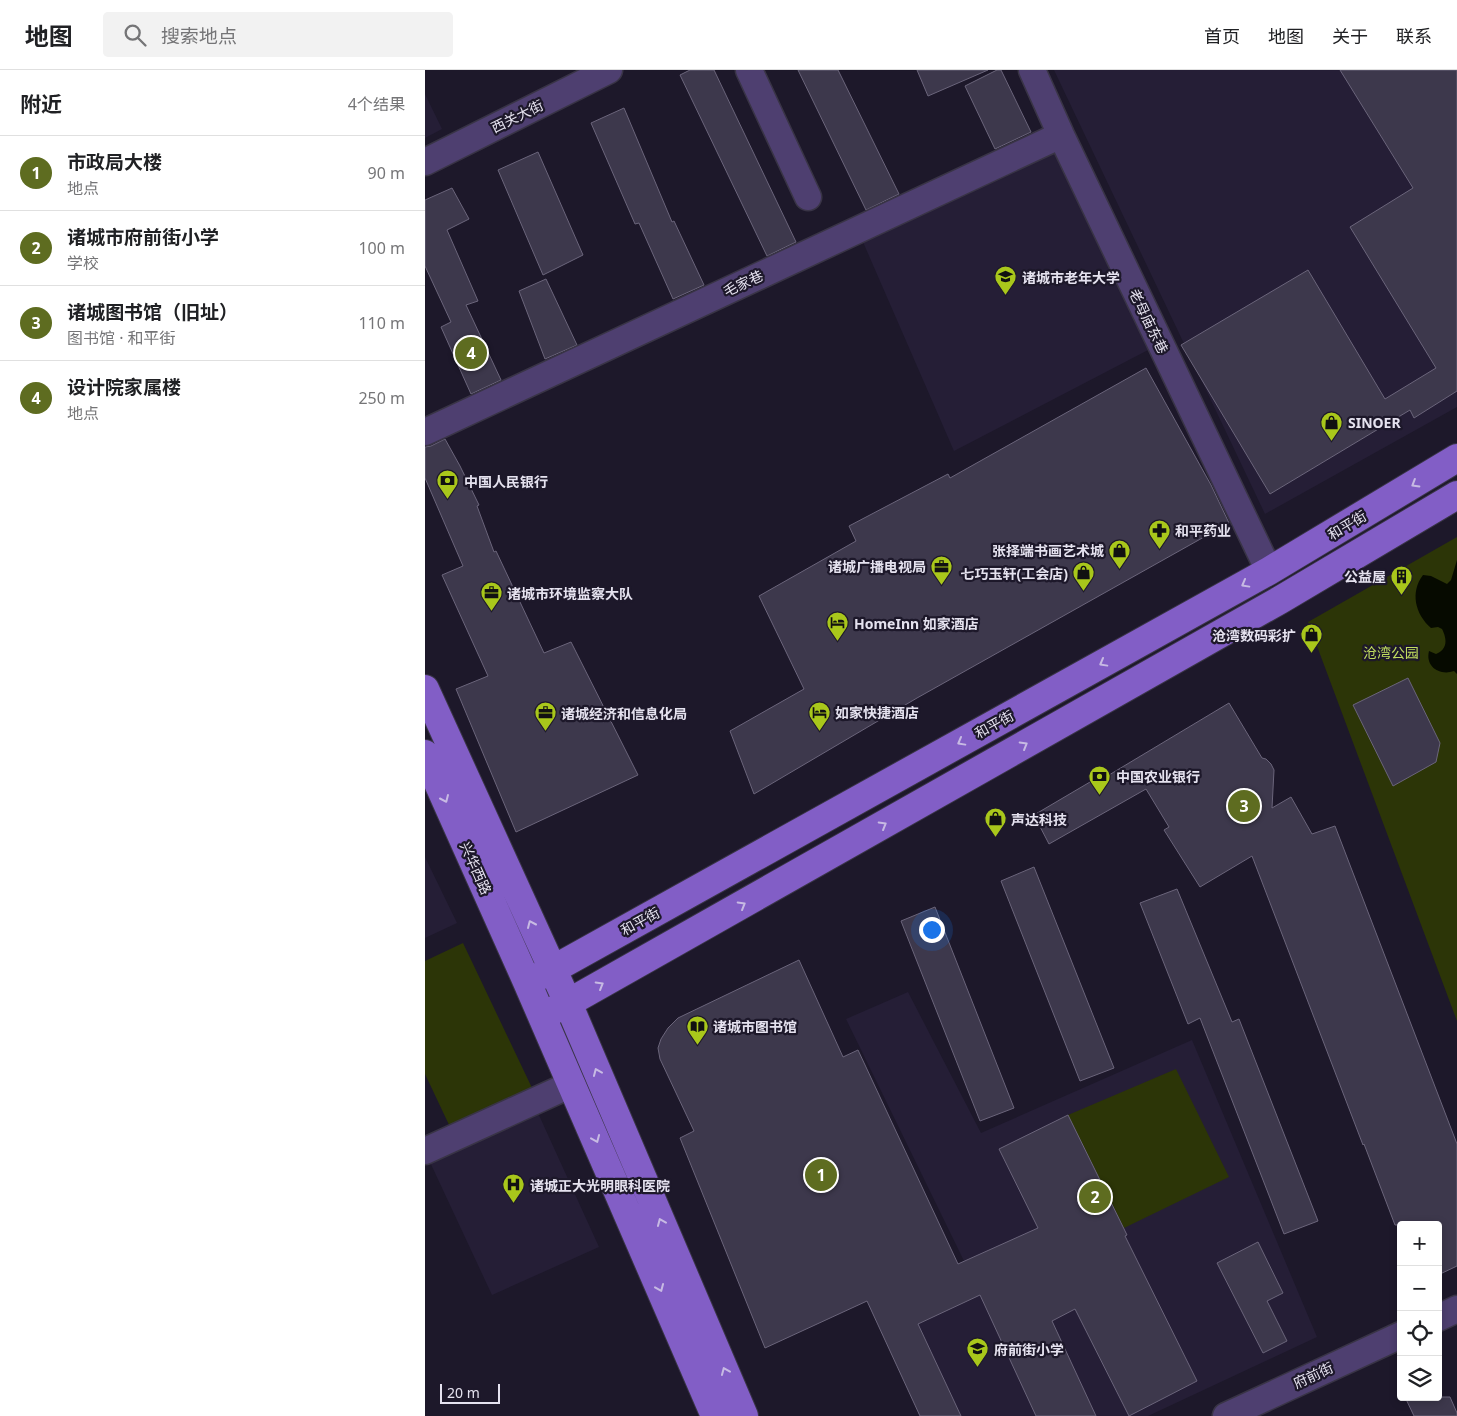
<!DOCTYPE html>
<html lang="zh">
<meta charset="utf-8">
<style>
:root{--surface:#fff;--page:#f2f2f2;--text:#202124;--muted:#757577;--line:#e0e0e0;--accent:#5e6c20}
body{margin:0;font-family:"Noto Sans","Noto Sans SC",sans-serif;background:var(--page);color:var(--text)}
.controls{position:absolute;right:15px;bottom:15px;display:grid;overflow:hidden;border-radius:5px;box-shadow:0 2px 8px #0003}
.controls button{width:45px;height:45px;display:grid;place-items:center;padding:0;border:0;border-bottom:1px solid var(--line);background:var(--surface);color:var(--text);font:25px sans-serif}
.scale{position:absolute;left:15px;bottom:12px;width:60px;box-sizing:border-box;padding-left:5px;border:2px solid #e5e2ef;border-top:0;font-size:14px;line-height:18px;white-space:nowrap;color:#e5e2ef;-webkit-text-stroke:4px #1d182a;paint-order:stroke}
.you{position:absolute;left:506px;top:859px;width:18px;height:18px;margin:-12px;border:4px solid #fff;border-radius:50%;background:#1a73e8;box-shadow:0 0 0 8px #1a73e833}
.badge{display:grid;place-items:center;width:32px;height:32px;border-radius:50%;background:var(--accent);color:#fff;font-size:16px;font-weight:700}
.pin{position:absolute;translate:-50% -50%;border:2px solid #fff;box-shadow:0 1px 5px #0006}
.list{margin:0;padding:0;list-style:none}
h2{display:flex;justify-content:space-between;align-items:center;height:65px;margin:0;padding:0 20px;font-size:21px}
h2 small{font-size:16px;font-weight:400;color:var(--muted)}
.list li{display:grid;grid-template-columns:32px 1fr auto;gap:15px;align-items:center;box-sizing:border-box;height:75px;padding:0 20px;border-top:1px solid var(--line)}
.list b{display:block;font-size:19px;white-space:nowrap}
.list p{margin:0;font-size:16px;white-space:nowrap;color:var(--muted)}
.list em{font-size:16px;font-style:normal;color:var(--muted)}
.icon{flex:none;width:28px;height:28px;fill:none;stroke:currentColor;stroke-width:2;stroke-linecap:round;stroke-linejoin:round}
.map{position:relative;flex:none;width:1032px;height:1346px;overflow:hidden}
header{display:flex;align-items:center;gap:30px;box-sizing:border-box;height:70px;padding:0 25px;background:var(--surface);border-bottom:1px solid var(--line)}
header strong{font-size:24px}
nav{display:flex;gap:28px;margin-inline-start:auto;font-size:18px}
.search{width:350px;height:45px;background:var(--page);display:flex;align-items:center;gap:12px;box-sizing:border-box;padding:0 18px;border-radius:5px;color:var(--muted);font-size:19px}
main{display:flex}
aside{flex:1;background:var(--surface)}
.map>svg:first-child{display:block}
</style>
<header>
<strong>地图</strong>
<div class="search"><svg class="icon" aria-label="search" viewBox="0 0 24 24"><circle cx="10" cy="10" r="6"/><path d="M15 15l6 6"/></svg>搜索地点</div>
<nav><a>首页</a><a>地图</a><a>关于</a><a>联系</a></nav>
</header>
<main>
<aside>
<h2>附近<small>4个结果</small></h2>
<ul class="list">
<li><span class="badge">1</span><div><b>市政局大楼</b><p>地点</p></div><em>90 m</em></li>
<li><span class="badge">2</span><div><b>诸城市府前街小学</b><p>学校</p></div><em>100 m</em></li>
<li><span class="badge">3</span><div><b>诸城图书馆（旧址）</b><p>图书馆 · 和平街</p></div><em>110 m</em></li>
<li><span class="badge">4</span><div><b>设计院家属楼</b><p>地点</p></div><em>250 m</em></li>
</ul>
</aside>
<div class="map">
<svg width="1032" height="1346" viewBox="0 0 1032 1346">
<rect width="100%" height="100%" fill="#1d182a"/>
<path fill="#251e36" d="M629,0H1032V337L840,444Z
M0,24L17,59L0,68Z
M629,76L725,279L529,381L438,172Z
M0,787L32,853L0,868Z
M483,922L556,1063L767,970L892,1267L723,1346H495L444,1236L539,1191L421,949Z
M113,1043L174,1177L67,1225L4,1090Z"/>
<path fill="#2c3507" d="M1032,467V951L883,552Z
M38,873L108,1020L26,1059L0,1004V891Z
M751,999L804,1107L699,1158L643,1045Z"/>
<path fill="#060a00" d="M1032,490V604L1029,601C1015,606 1000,597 1004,581L1011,584C1023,579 1022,569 1017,559L1013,557L1006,558C990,544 985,522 998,505L1006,506L1022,514L1026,510Z"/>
<path fill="#3d384c" stroke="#6b657b" d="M265,0H289L371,172L342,186L255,5Z
M373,0H413L474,124L441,140Z
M492,0H563L503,26Z
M572,0H576L606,62L570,79L540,16Z
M915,0H1032V321L989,348L985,340L845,424L756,275L883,200L960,329L1011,298L925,157L988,118Z
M199,38L247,152L249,151L279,215L248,229L214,153L210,154L166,53Z
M113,82L158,185L118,205L73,100Z
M27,118L44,149L22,160L53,231L41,235L76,310L46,324L16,257L26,252L0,196V130Z
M121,209L152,275L120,289L94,221Z
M721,298L786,415L804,453L492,628L329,724L305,661L379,619L334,526L431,471L424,456L523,404L525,408Z
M20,369L35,396L54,435L52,436L69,482L71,481L119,583L146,572L213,705L91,762L31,619L63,606L17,505L38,496L0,408V377L6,376Z
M983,608L1015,673L1011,692L968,716L928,635Z
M804,633L837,688L841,689L846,694L849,700L847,738L866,727L887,764L910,756L1032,1074V1196L1013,1205V1155H970L939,1074L938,1075L827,786L775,817L739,760L744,757L721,719L624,774L609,745L682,702L684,705Z
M609,797L689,998L655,1011L576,811Z
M752,819L807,952L814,949L893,1151L859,1164L775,948L763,954L715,833Z
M510,837L589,1038L555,1051L476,851Z
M374,890L418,987L433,980L533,1194L613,1158L574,1079L643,1045L702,1165L700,1166L772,1311L704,1346L650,1239L627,1251L671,1346H611L555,1225L493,1254L536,1346H495L442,1231L340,1278L255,1068L269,1061L235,989L233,978L236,969L243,958L253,948Z
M833,1172L858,1223L842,1231L862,1271L838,1283L792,1193Z
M980,1327H1025L1032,1343V1346H989Z"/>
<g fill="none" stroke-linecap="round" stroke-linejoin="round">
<defs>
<path id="minor" d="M324,0L383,127
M607,0L636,65L844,501
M0,92L184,0
M0,362L636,65
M0,1081L147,1014
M1013,1248L1032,1239
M801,1346L976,1265"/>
<path id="major" d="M0,619L143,933L319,1346
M0,684L102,912L290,1346
M102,912L127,900L844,501L1032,388
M117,946L143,933L855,530L1032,425"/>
</defs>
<use href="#minor" stroke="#393446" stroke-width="29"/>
<use href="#major" stroke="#393446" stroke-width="30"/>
<use href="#minor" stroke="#4e3f70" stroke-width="26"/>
<use href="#major" stroke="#825ec6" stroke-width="28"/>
</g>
<defs><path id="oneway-chevron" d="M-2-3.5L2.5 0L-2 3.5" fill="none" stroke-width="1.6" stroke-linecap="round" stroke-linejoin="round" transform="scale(1.25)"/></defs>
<g stroke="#c7bae3">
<use href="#oneway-chevron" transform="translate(990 414) rotate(149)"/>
<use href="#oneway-chevron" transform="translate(820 514) rotate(151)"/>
<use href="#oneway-chevron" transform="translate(678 593) rotate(151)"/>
<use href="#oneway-chevron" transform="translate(536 672) rotate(151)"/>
<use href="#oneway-chevron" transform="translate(599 675) rotate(-30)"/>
<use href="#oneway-chevron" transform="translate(20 729) rotate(66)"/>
<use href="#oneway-chevron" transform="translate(458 755) rotate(-30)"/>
<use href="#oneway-chevron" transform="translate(317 835) rotate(-30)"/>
<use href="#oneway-chevron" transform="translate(106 854) rotate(-114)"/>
<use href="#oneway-chevron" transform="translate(175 915) rotate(-30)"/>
<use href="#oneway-chevron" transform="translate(172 1002) rotate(-113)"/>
<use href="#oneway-chevron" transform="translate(171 1069) rotate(67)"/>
<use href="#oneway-chevron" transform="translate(236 1152) rotate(-113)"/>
<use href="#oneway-chevron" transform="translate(235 1218) rotate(67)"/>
<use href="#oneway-chevron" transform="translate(300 1301) rotate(-113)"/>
</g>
<defs>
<symbol id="school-pin" viewBox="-11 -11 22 30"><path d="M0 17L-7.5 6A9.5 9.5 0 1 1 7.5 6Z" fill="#a9c71b" stroke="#1d182a"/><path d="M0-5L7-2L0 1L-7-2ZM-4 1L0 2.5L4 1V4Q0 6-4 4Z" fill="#111"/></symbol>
<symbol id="shop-pin" viewBox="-11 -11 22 30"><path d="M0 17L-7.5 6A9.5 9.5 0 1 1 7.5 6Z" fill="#a9c71b" stroke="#1d182a"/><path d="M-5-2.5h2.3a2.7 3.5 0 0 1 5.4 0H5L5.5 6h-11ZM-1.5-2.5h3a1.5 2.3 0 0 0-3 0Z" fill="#111"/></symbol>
<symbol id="bank-pin" viewBox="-11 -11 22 30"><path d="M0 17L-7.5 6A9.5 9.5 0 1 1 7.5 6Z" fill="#a9c71b" stroke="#1d182a"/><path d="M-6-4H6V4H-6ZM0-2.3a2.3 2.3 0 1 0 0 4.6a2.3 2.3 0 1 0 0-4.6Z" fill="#111"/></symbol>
<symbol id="pharmacy-pin" viewBox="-11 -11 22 30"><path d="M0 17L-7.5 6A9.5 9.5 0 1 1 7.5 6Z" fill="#a9c71b" stroke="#1d182a"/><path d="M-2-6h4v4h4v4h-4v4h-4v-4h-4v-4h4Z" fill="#111"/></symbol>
<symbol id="office-pin" viewBox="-11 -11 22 30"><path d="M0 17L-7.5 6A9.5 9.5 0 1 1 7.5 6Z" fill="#a9c71b" stroke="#1d182a"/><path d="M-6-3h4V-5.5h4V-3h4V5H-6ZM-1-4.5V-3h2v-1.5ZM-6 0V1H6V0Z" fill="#111"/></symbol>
<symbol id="building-pin" viewBox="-11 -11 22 30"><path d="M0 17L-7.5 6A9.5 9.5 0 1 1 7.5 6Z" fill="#a9c71b" stroke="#1d182a"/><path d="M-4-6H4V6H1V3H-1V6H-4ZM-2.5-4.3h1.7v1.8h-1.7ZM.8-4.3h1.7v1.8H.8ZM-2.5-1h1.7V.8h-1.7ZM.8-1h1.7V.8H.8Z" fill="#111"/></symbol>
<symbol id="hotel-pin" viewBox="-11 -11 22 30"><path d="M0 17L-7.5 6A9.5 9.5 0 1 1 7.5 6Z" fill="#a9c71b" stroke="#1d182a"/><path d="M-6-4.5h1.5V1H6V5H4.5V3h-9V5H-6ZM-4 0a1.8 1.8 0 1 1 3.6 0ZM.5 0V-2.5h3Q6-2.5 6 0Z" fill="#111"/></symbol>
<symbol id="library-pin" viewBox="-11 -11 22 30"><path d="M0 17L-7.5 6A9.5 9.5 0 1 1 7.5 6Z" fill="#a9c71b" stroke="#1d182a"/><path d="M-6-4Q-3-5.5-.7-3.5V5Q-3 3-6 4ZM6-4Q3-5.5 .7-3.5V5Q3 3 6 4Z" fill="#111"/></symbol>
<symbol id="hospital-pin" viewBox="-11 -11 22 30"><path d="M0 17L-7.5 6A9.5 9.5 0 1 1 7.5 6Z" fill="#a9c71b" stroke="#1d182a"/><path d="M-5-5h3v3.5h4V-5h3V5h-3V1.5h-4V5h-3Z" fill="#111"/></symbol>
</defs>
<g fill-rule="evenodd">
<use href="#school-pin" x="568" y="194" width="25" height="34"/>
<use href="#shop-pin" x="894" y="340" width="25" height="34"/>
<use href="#bank-pin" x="10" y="398" width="25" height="34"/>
<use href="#pharmacy-pin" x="722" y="448" width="25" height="34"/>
<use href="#shop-pin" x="682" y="468" width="25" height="34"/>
<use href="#office-pin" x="504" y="484" width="25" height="34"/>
<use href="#shop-pin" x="646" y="490" width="25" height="34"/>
<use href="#building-pin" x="964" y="494" width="25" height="34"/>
<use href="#office-pin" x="54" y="510" width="25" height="34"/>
<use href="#hotel-pin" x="400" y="540" width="25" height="34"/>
<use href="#shop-pin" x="874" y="552" width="25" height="34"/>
<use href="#hotel-pin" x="382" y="630" width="25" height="34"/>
<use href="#office-pin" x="108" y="630" width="25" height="34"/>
<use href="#bank-pin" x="662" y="694" width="25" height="34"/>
<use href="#shop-pin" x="558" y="736" width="25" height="34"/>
<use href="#library-pin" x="260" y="944" width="25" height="34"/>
<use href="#hospital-pin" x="76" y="1102" width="25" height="34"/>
<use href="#school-pin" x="540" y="1266" width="25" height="34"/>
</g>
<g text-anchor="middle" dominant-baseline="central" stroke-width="4.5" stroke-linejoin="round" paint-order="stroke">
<g font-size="14" fill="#e5e2ef" stroke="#1d182a">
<text transform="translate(92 46) rotate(-26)">西关大街</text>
<text transform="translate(318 213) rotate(-25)">毛家巷</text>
<text transform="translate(724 251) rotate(64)">老母庙东巷</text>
<text transform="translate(922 455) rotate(-31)">和平街</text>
<text transform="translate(569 654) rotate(-29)">和平街</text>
<text transform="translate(51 798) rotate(66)">兴华西路</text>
<text transform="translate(215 851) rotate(-29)">和平街</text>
<text transform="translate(888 1305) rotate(-25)">府前街</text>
</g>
<g font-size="14" font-weight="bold" fill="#e5e2ef" stroke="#1d182a" text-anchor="start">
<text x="597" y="207">诸城市老年大学</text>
<text x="923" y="352">SINOER</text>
<text x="39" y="411">中国人民银行</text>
<text x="750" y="460">和平药业</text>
<text x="679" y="480" text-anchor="end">张择端书画艺术城</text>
<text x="501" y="496" text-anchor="end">诸城广播电视局</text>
<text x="643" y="503" text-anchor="end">七巧玉轩(工会店)</text>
<text x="961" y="506" text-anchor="end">公益屋</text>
<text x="82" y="523">诸城市环境监察大队</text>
<text x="429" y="553">HomeInn 如家酒店</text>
<text x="871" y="565" text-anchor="end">沧湾数码彩扩</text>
<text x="410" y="642">如家快捷酒店</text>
<text x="136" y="643">诸城经济和信息化局</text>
<text x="691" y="706">中国农业银行</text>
<text x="586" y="749">声达科技</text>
<text x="288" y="956">诸城市图书馆</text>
<text x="105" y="1115">诸城正大光明眼科医院</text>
<text x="569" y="1279">府前街小学</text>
</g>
<g font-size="14" fill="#c1dd5f" stroke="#1d182a">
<text x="966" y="582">沧湾公园</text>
</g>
</g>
</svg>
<div class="controls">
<button>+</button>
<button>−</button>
<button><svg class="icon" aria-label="locate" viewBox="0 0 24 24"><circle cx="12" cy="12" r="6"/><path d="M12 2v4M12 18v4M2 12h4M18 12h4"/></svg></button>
<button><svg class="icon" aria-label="layers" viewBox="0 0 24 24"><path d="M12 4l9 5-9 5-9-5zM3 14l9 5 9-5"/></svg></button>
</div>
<div class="scale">20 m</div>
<div class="you"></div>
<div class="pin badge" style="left:396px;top:1105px">1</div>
<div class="pin badge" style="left:670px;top:1127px">2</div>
<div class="pin badge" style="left:819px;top:736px">3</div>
<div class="pin badge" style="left:46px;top:283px">4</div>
</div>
</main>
